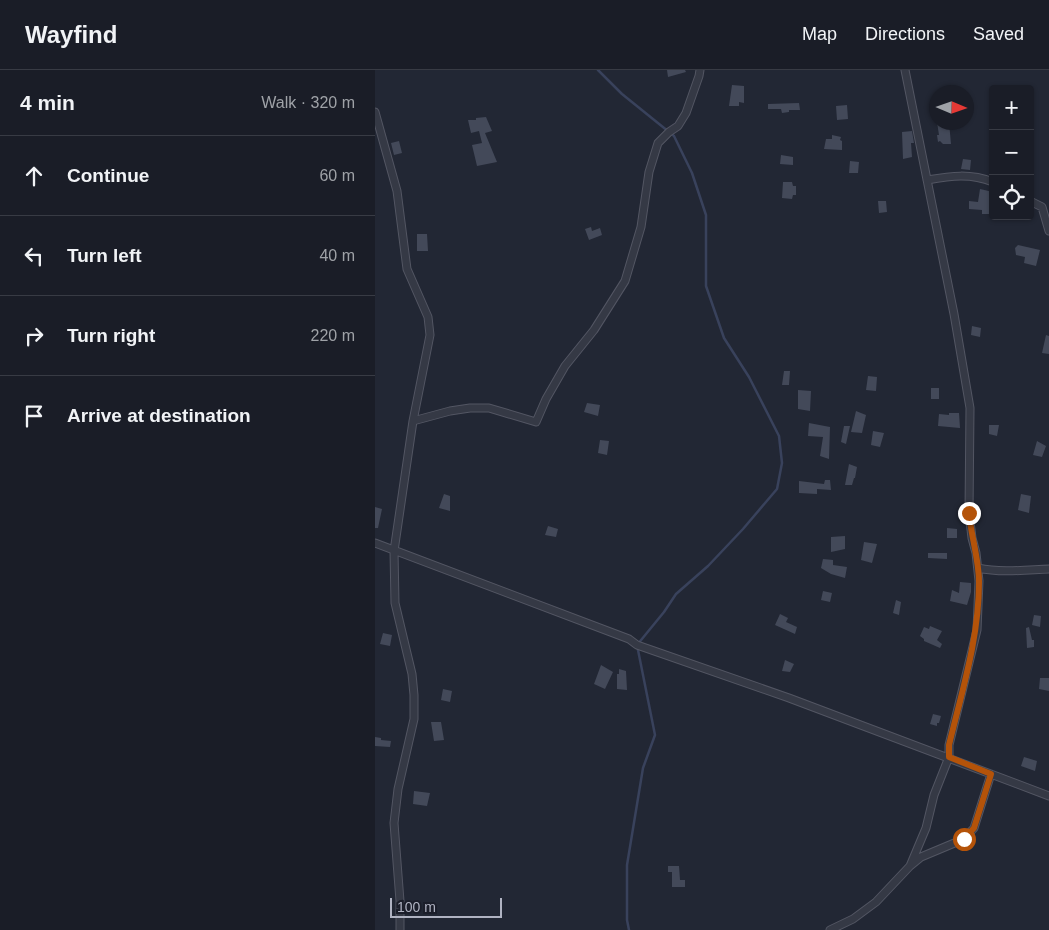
<!DOCTYPE html>
<meta charset="utf-8">
<style>
:root{--surface:#1a1d27;--page:#23262f;--text:#f1f3f6;--muted:#9fa2a7;--line:#383b44}
body{margin:0;font-family:Arial,sans-serif;background:var(--page);color:var(--text)}
.controls{position:absolute;right:15px;top:15px;display:grid;overflow:hidden;border-radius:5px;box-shadow:0 1px 4px #0004}
.controls button{width:45px;height:45px;display:grid;place-items:center;padding:0;border:0;border-bottom:1px solid var(--line);background:var(--surface);color:var(--text);font:25px sans-serif}
.compass{position:absolute;left:554px;top:15px;width:45px;height:45px;border-radius:50%;background:var(--surface);box-shadow:0 1px 4px #0004;rotate:92deg}
.scale{position:absolute;left:15px;bottom:12px;width:112px;box-sizing:border-box;padding-left:5px;border:2px solid #b0b3c2;border-top:0;font-size:14px;line-height:18px;white-space:nowrap;color:#b0b3c2;-webkit-text-stroke:4px #1b1e2a;paint-order:stroke}
.stop{position:absolute;width:15px;height:15px;margin:-11px;border:4px solid #b45309;border-radius:50%;background:#fff}
.stop.end{background:#b45309;border-color:#fff;box-shadow:0 1px 5px #0008}
.list{margin:0;padding:0;list-style:none}
h2{display:flex;justify-content:space-between;align-items:center;height:65px;margin:0;padding:0 20px;font-size:21px}
h2 small{font-size:16px;font-weight:400;color:var(--muted)}
.list li{display:grid;grid-template-columns:32px 1fr auto;gap:15px;align-items:center;box-sizing:border-box;height:80px;padding:0 20px;border-top:1px solid var(--line)}
.list b{display:block;font-size:19px;white-space:nowrap}
.list em{font-size:16px;font-style:normal;color:var(--muted)}
.icon{flex:none;width:28px;height:28px;fill:none;stroke:currentColor;stroke-width:2;stroke-linecap:round;stroke-linejoin:round}
.map{position:relative;flex:none;width:674px;height:860px;overflow:hidden}
header{display:flex;align-items:center;gap:30px;box-sizing:border-box;height:70px;padding:0 25px;background:var(--surface);border-bottom:1px solid var(--line)}
header strong{font-size:24px}
nav{display:flex;gap:28px;margin-inline-start:auto;font-size:18px}
main{display:flex}
aside{flex:1;background:var(--surface)}
.map>svg:first-child{display:block}
</style>
<header>
<strong>Wayfind</strong>
<nav><a>Map</a><a>Directions</a><a>Saved</a></nav>
</header>
<main>
<aside>
<h2>4 min<small>Walk · 320 m</small></h2>
<ul class="list">
<li><svg class="icon" aria-label="ahead" viewBox="0 0 24 24"><path d="M12 20V5M6 11l6-6 6 6"/></svg><div><b>Continue</b></div><em>60 m</em></li>
<li><svg class="icon" aria-label="left" viewBox="0 0 24 24"><path d="M17 20v-9H6M10 6l-5 5 5 5"/></svg><div><b>Turn left</b></div><em>40 m</em></li>
<li><svg class="icon" aria-label="right" viewBox="0 0 24 24"><path d="M7 20v-9h11M14 6l5 5-5 5"/></svg><div><b>Turn right</b></div><em>220 m</em></li>
<li><svg class="icon" aria-label="arrive" viewBox="0 0 24 24"><path d="M6 21V4h12l-3 4 3 4H6"/></svg><div><b>Arrive at destination</b></div></li>
</ul>
</aside>
<div class="map">
<svg width="674" height="860" viewBox="0 0 674 860">
<rect width="100%" height="100%" fill="#222734"/>
<g fill="none" stroke-linecap="round" stroke-linejoin="round">
<path stroke="#39425c" stroke-width="2.5" d="M223,0L247,24L299,66L317,103L331,145V216L349,268L374,307L404,366L407,393L402,419L368,459L333,496L301,524L289,542L262,575L280,665L268,698L252,795V850L254,860"/>
</g>
<path fill="#434959" d="M292,0H310L311,2L293,7Z
M357,15L369,16V33L364,32V36H354Z
M424,33L425,40H414V42L407,43L406,39H393V34Z
M472,35L473,49L462,50L461,36Z
M111,47L117,61L110,63L122,92L102,96L97,75L107,73L104,61L96,63L93,50H101V48Z
M562,52H574L576,74H568L565,71L563,72L562,65H564Z
M537,61L539,73H536L537,87L528,89L527,62Z
M457,65L466,67L465,70L467,71V80L449,79L451,69H457Z
M24,71L27,83L19,85L16,73Z
M406,85L418,87V95L405,94Z
M588,89L596,90L595,100L586,99Z
M475,91L484,92L483,103H474Z
M408,112H417L418,116H421V125H418L417,129L407,128Z
M605,119L618,122V140H614V144H607V140L594,139V131L603,132Z
M503,131H511L512,142L504,143Z
M216,157L217,161L225,158L227,165L214,170L210,159Z
M42,164H52L53,181H42Z
M643,175L665,180L661,196L649,193L650,187L641,185L640,178Z
M597,256L606,258L605,267L596,265Z
M671,265L674,266V284L667,283Z
M409,301H415L414,315H407Z
M493,306L502,307L501,321L491,320Z
M556,318H564V329H556Z
M423,320L436,321L435,341L423,339Z
M212,333L225,335L223,346L209,342Z
M481,341L491,345L487,363L476,362Z
M574,343H584L585,358L563,356L564,344L574,345Z
M434,353L455,357L454,389L445,386L448,367L433,366Z
M614,355H624L622,366L614,364Z
M469,356H475L471,374L466,372Z
M498,361L509,363L505,377L496,375Z
M225,370L234,371L232,385L223,383Z
M662,371L671,376L667,387L658,385Z
M474,394L482,397L480,408H479L477,415H470Z
M450,410H455L456,420L442,419V424L424,423V411L449,414Z
M69,424L75,426V441L64,438Z
M646,424L656,426L654,443L643,440Z
M0,437L7,439L3,458H0Z
M173,456L183,459L181,467L170,465Z
M572,458L582,459V468H572Z
M470,466V479L456,482V467Z
M489,472L502,474L497,493L486,490Z
M553,483H572V489L553,488Z
M448,489L458,490V495L472,497L470,508L456,504L446,498Z
M585,512L596,513V522L592,535L575,531L577,520L584,523Z
M448,521L457,523L455,532L446,530Z
M521,530L526,532L524,545L518,543Z
M405,544L413,548L411,552L422,557L420,564L400,555Z
M659,545L666,546L665,557L657,555Z
M555,556L567,561L562,570L567,574L565,578L549,571V569L545,566L549,557L554,559Z
M654,557L657,570H659V577L652,578L651,558Z
M8,563L17,565L15,576L5,574Z
M410,590L419,594L415,602L407,601Z
M226,595L238,602L230,619L219,614Z
M244,599L251,601L252,620L242,619V604H244Z
M665,608H674V621L664,619Z
M68,619L77,621L75,632L66,630Z
M558,644L566,646L564,653H562V656L555,654Z
M56,652H66L69,670L59,671Z
M0,667L6,668V670L16,671L15,677L0,676Z
M649,687L662,691L660,701L646,696Z
M39,721L55,723L52,736L38,734Z
M293,796H304L305,810H310V817H297V802H293Z"/>
<g fill="none" stroke-linecap="round" stroke-linejoin="round">
<defs>
<path id="minor" d="M530,0L579,244L595,338L594,443L597,468L601,483L604,511L602,560L574,675V687L559,725L551,758L535,796
M0,42L22,121L32,199L53,247L55,265L38,351
M552,110C576,106 595,103 618,112
M655,131L667,137L674,161
M0,473L254,569L262,575L414,628L674,726
M603,498C627,503 650,500 674,499
M25,860V831L19,753L23,719L39,649V625L37,604L20,533L19,481L38,351L75,341L95,338H114L161,352L171,329L190,296L219,260L250,211L266,157L274,102L283,73L294,62L303,56L311,43L324,6L325,0
M455,860L478,849L501,832L535,796L546,787L589,769L599,758L616,704"/>
</defs>
<use href="#minor" stroke="#535663" stroke-width="9"/>
<use href="#minor" stroke="#353945" stroke-width="7"/>
</g>
<g fill="none" stroke-linecap="round" stroke-linejoin="round">
<path stroke="#b45309" stroke-width="6" d="M589,769L599,758L616,704L574,687V675C587,621 604,568 604,512C604,489 596,466 594,443"/>
</g>
</svg>
<div class="controls">
<button>+</button>
<button>−</button>
<button><svg class="icon" aria-label="locate" viewBox="0 0 24 24"><circle cx="12" cy="12" r="6"/><path d="M12 2v4M12 18v4M2 12h4M18 12h4"/></svg></button>
</div>
<svg class="compass" viewBox="-18 -18 36 36"><path d="M0-13l5 13h-10z" fill="#e53935"/><path d="M0 13l5-13h-10z" fill="#9fa2a7"/></svg>
<div class="scale">100 m</div>
<div class="stop" style="left:589px;top:769px"></div>
<div class="stop end" style="left:594px;top:443px"></div>
</div>
</main>
